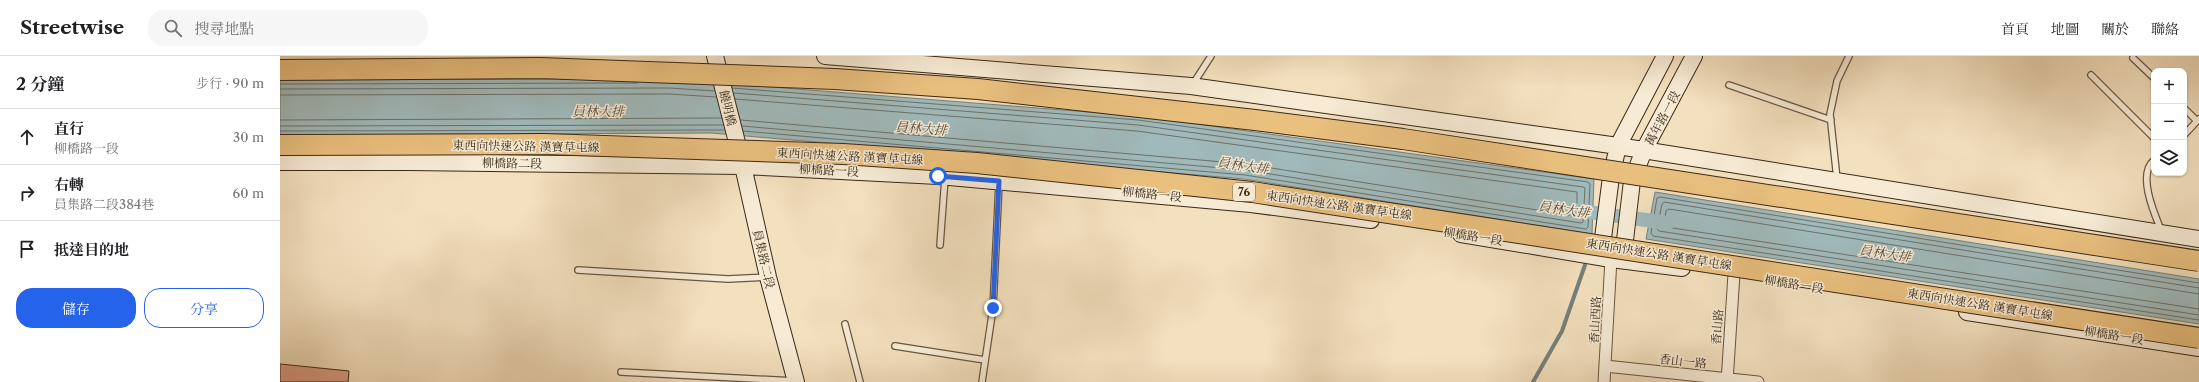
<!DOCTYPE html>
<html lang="zh-TW">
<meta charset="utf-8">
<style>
:root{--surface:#fff;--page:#f6f6f6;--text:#202124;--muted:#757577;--line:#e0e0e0;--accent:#2563eb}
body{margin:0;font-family:"Libre Caslon Text","Noto Serif TC",serif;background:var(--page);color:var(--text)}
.controls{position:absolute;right:12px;top:12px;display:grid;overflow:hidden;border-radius:8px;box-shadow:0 1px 3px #0004}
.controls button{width:36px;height:36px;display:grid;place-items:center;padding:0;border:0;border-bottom:1px solid var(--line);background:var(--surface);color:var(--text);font:20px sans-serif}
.stop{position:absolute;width:12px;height:12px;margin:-9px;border:3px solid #2563eb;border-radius:50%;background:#fff}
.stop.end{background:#2563eb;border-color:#fff;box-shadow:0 1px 4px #0008}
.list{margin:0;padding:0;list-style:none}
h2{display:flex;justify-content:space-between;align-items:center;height:52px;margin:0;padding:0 16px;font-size:17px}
h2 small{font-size:13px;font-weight:400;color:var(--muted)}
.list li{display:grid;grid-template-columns:26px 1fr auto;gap:12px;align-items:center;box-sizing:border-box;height:56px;padding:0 16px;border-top:1px solid var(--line)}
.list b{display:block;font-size:15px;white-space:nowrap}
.list p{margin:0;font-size:13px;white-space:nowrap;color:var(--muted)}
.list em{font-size:13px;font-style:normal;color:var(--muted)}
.actions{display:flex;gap:8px;padding:12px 16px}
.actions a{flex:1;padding:9px 0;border:1px solid var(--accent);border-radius:16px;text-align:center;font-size:14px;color:var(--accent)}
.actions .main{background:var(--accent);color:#fff}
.icon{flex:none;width:22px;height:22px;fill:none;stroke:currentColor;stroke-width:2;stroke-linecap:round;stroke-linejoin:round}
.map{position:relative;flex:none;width:1919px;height:326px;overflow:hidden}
header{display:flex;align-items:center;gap:24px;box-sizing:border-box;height:56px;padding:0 20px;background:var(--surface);border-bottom:1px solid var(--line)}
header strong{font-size:19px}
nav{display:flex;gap:22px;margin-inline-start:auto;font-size:14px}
.search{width:280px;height:36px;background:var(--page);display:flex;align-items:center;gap:10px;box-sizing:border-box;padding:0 14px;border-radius:16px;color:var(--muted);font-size:15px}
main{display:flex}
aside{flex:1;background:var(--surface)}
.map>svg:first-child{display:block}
</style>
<header>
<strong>Streetwise</strong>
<div class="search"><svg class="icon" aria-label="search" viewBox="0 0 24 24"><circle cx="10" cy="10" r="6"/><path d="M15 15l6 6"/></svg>搜尋地點</div>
<nav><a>首頁</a><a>地圖</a><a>關於</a><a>聯絡</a></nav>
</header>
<main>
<aside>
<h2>2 分鐘<small>步行 · 90 m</small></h2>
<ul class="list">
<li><svg class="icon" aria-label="ahead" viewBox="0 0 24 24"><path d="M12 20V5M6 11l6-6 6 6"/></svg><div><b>直行</b><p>柳橋路一段</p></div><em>30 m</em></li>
<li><svg class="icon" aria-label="right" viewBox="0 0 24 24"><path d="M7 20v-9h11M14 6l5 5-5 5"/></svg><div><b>右轉</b><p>員集路二段384巷</p></div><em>60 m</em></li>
<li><svg class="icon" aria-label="arrive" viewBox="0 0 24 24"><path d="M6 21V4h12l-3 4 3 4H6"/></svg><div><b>抵達目的地</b></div></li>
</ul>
<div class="actions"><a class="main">儲存</a><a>分享</a></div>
</aside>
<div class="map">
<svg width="1919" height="326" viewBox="0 0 1919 326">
<rect width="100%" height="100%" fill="#f3e0be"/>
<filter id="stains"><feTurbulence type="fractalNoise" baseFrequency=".005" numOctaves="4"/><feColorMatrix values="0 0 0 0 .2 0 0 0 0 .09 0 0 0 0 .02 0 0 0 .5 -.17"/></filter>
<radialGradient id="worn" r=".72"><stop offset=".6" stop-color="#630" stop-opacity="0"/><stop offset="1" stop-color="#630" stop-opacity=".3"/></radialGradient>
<path fill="#a0babc" stroke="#77807a" d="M390,23L859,60L1314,123L1312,178L964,123L431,77L0,79V24Z
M1375,136L1919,223V268L1366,183Z"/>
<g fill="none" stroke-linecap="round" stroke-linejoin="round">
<path stroke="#6d7169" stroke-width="1" d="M0,28L357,27
M452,32L858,64L1308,126L1310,128L1308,171L1306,173L965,119L463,75
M0,33L389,32L435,35
M454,37L858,69L1303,131L1305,132L1303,166L1301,167L965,114L462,70
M0,39L389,38L436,41
M455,43L857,75L1297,136V159L1295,160L966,108L461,64
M0,64L442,62
M0,70L443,69
M0,75L444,74
M1919,227L1380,141L1377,142L1371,177L1373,180L1919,264
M1919,232L1384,146L1382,148L1377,173L1379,175L1919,259
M1919,238L1389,153L1386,155L1384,168L1386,171L1919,253"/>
<path stroke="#77807a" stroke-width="4" d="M1253,326L1282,275L1305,209"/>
<path stroke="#a0babc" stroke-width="14" d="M1294,154L1388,167"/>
</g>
<path fill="#dd9f86" stroke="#3a2816" d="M0,308L69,315L68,326H0Z"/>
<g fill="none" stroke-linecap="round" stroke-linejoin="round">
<defs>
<path id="lane" d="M1853,2L1874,22
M1811,19L1874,82
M913,28L931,0
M1449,29L1551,64
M1904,52L1917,65
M1904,79L1919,63
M1874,104C1857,118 1874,157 1881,174
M1557,123L1550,58L1557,25L1569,0
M660,189L665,122
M298,214L448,223L487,221
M565,268L580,326
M615,290L705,304
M341,316L515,325
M702,326L713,252L719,127"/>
<path id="street" d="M1325,310L1478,326
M1324,326L1331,203
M1447,326L1454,218"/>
<path id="secondary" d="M435,0L463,110L488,221L516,326
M545,0L911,30L1338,90L1919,183
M0,106H129L463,110L658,120L971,148L1091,164
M1181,178L1331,203L1402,212
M1330,200L1323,182L1331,121L1338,90L1385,0
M1333,201L1345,184L1352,125L1364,94L1414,0
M1687,256L1919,292"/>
</defs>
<use href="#lane" stroke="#685640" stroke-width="8"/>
<use href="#street" stroke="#685640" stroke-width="13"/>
<use href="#secondary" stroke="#3a2816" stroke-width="18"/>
<use href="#lane" stroke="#f7ebd5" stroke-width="5.5"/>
<use href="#street" stroke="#f7ebd5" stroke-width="11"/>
<use href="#secondary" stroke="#f7ebd5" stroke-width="16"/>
<defs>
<path id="highway-bridge" d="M0,14L260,12L555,23L698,33L975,64L1123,83L1919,205
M0,89L264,88L563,98L697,107L972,136L1919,282"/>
</defs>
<use href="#highway-bridge" stroke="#3a2816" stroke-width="22" stroke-linecap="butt"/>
<use href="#highway-bridge" stroke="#eac07f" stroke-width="20"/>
</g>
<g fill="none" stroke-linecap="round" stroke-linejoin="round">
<path stroke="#2563eb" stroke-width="5" d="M658,120L719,125L713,252"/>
</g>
<g text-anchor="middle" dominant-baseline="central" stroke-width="3" stroke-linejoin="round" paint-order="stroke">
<rect fill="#f7ebd5" stroke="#73624f" stroke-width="1" x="953" y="127" width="22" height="18" rx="3"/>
<g font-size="11" font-weight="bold" fill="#3a2816">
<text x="964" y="136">76</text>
</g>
<g font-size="12" fill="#3a2816" stroke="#f7ebd5">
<text transform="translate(448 52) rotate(76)">饒明橋</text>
<text transform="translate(1382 62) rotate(-62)">萬年路一段</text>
<text transform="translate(246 90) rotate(1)">東西向快速公路 漢寶草屯線</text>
<text transform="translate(570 100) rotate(3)">東西向快速公路 漢寶草屯線</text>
<text transform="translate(232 107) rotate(1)">柳橋路二段</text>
<text transform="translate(549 114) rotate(3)">柳橋路一段</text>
<text transform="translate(872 138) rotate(6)">柳橋路一段</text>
<text transform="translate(1059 149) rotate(8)">東西向快速公路 漢寶草屯線</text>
<text transform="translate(1193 180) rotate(9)">柳橋路一段</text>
<text transform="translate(1379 198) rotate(9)">東西向快速公路 漢寶草屯線</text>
<text transform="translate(484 203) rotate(77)">員集路二段</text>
<text transform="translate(1514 228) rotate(9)">柳橋路一段</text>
<text transform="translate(1700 248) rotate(9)">東西向快速公路 漢寶草屯線</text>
<text transform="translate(1315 264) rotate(-87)">香山西路</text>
<text transform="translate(1437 271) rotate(-86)">香山路</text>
<text transform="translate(1834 279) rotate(9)">柳橋路一段</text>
<text transform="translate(1403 305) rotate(6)">香山一路</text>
</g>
<g font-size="13" font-style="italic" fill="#544c40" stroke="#f7ebd5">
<text x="318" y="55">員林大排</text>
<text transform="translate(641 72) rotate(4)">員林大排</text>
<text transform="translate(963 109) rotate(8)">員林大排</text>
<text transform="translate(1284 153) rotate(8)">員林大排</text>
<text transform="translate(1605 197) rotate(8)">員林大排</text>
</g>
</g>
<rect width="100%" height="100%" filter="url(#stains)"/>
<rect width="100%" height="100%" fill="url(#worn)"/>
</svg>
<div class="controls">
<button>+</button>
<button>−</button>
<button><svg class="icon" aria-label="layers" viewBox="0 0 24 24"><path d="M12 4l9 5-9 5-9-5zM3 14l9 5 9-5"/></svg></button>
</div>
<div class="stop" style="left:658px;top:120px"></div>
<div class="stop end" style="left:713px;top:252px"></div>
</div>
</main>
